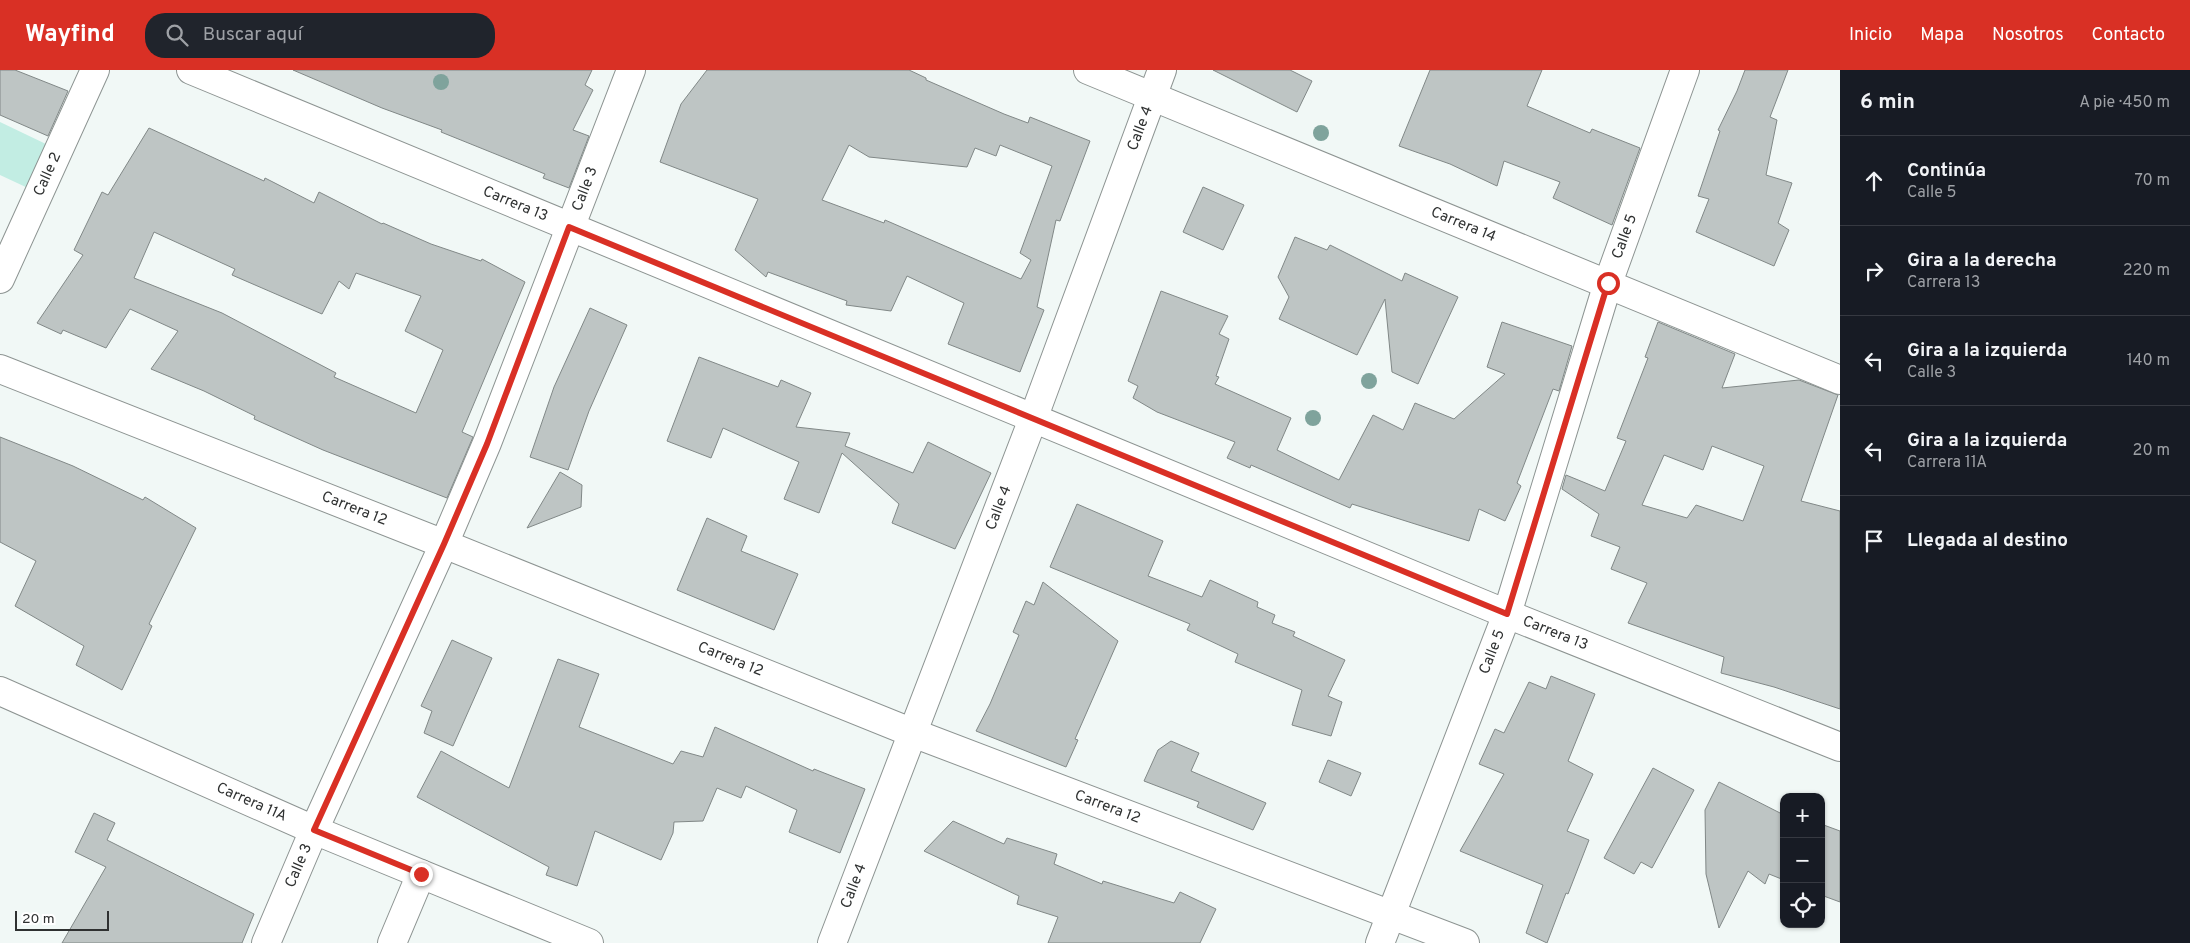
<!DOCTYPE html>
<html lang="es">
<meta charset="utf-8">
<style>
:root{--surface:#171b24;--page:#20242c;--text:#f1f3f6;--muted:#9ea1a6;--line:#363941;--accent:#d93025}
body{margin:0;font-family:Overpass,sans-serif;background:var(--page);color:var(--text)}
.controls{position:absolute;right:15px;bottom:15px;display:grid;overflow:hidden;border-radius:10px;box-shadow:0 1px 4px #0004}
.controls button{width:45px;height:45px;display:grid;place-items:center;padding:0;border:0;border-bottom:1px solid var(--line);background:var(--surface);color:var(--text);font:25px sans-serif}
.scale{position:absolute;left:15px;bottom:12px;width:94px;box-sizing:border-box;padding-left:5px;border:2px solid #2f3131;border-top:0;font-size:14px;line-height:18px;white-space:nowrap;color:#2f3131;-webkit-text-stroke:4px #fff;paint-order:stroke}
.stop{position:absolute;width:15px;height:15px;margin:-11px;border:4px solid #d93025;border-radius:50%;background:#fff}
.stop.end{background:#d93025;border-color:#fff;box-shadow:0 1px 5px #0008}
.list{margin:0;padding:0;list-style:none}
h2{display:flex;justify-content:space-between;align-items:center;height:65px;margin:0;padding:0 20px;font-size:21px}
h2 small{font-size:16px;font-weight:400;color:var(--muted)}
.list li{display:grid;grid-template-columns:32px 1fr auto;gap:15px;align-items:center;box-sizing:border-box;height:90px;padding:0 20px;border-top:1px solid var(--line)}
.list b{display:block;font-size:19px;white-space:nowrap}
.list p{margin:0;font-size:16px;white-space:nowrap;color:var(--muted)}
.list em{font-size:16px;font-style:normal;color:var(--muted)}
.icon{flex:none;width:28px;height:28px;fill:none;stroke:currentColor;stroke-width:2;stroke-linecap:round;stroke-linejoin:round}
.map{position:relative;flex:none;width:1840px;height:873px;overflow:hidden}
header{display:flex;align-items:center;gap:30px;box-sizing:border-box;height:70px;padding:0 25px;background:var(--accent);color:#fff}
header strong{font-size:24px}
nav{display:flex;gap:28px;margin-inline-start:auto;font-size:18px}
.search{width:350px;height:45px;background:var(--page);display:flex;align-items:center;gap:12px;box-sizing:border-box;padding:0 18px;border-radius:20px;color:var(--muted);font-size:19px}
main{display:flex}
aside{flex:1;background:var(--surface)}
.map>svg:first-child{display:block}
</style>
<header>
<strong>Wayfind</strong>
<div class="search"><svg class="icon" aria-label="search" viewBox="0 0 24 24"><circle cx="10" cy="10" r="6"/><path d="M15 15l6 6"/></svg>Buscar aquí</div>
<nav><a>Inicio</a><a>Mapa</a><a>Nosotros</a><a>Contacto</a></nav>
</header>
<main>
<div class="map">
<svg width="1840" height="873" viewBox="0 0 1840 873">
<rect width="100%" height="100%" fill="#f1f8f6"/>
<path fill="#c2ede3" d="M0,52L48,75L30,119L0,105Z"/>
<path fill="#bec5c4" stroke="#818887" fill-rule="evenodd" d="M0,0H15L68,21L48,66L0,45Z
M293,0H592L585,15L593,20L573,60L589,66L569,118L543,108L545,104L441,62L442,60L382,38Z
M707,0H909L926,8V10L1004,44L1028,53L1030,47L1090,71L1060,151L1056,150L1037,237L1044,240L1020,302L948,274L964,233L907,206L891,241L846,235L847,231L768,202L766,207L735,180L758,129L660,92L681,34ZM849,75L869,87L967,97L975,78L996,86L1000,75L1052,96L1020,183L1031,190L1021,209L885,150L884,153L822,130Z
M1213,0H1290L1312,11L1297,42Z
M1430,0H1542L1527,36L1590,63L1592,59L1640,78L1612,155L1553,128L1560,112L1504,91L1497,116L1450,94L1399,76Z
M1745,0H1788L1770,47L1777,50L1766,105L1792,113L1778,153L1789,160L1774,196L1696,162L1709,129L1698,126L1720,61L1718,60L1737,21Z
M149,58L264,111L265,108L314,133L319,122L382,154L383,153L431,174L481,191L482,189L525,212L462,362L473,367L447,428L323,380L254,349L255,346L204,321L151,299L178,261L130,239L106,278L63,260L61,264L37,253L83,185L74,180L102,122L108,125ZM154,162L235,199L232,205L322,244L339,211L349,219L356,203L421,226L405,261L443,280L416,343L334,307L336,303L222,243L134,208Z
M1203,117L1244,135L1223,180L1183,162Z
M1295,167L1327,180L1330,175L1402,211L1405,203L1458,227L1418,314L1392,302L1385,229L1357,285L1279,249L1289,227L1278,207Z
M1161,221L1228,246L1219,264L1229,269L1216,306L1219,307L1215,314L1291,348L1277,380L1339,410L1373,345L1403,360L1415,333L1454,349L1505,304L1487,297L1502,252L1572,276L1559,321L1553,319L1517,413L1521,416L1505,451L1479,439L1469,471L1352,434L1350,438L1251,395L1250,398L1227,388L1235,372L1157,342L1133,328L1138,316L1128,311Z
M590,238L627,255L589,341L568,400L530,387L554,317Z
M1658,252L1735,284L1722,318L1799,310L1838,325L1801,431L1840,441V639L1774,617L1721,603L1724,587L1628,553L1647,513L1611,499L1620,477L1591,466L1599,444L1562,419L1566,405L1605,421L1626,371L1617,368L1648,288L1645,287ZM1712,376L1764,396L1743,451L1696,435L1687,448L1642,435L1664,385L1703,400Z
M699,287L778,317L781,310L811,323L796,357L850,363L845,376L913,403L928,372L991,403L955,479L892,453L899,434L842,383L819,443L784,429L799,392L723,358L711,388L667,371Z
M0,367L73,396L143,430L145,427L196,458L149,554L152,556L122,620L76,595L84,576L15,536L36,491L0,472Z
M560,402L582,415L581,437L527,458Z
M1077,434L1163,471L1148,506L1202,527L1210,510L1258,532L1257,537L1275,545L1272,553L1295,562L1293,566L1345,590L1328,626L1342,632L1331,666L1292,655L1302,620L1235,592L1238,584L1187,560L1190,554L1050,497Z
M707,448L747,466L741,481L798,504L774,560L677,520Z
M1043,512L1118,571L1075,669L1078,670L1066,697L976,661L990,634L1019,565L1013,562L1026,531L1034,535Z
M452,570L492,588L453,676L424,663L432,641L421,636Z
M558,589L599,604L579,657L673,694L681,681L703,687L715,657L813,701L814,699L865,719L840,783L789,762L797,740L746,716L741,728L717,718L703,751L674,752L673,763L661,790L595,761L577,816L546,805L549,797L417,727L441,681L509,718Z
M1551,606L1595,624L1568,691L1593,704L1567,761L1589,770L1568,824L1566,823L1547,873L1526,863L1543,815L1460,781L1504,704L1479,694L1495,659L1504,663L1529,612L1546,619Z
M1171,671L1199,683L1191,701L1266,733L1253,760L1197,737L1199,732L1144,711L1158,680Z
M1328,690L1361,703L1351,726L1319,712Z
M1653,698L1694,720L1652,798L1641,792L1634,804L1604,788Z
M1719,712L1784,745V810L1769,804L1765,814L1748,801L1719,858L1706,804L1705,740Z
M94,743L115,753L107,770L254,844L242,873H62L106,797L75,782Z
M953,751L1004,774L1007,768L1057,784L1054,794L1102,814L1103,811L1174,833L1180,822L1216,839L1200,873H1048L1058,847L1017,834L1019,826L924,781Z
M1821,754L1840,761V832L1821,825Z"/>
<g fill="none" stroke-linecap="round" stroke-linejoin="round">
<defs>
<g id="minor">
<path id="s1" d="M191,0L1507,544L1840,677"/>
<path id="s2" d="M1088,0L1840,310"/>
<path id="s3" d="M0,209L95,0"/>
<path id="s4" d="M0,299L444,474L913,663L1465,873"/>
<path id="s5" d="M0,621L314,760L589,873"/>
<path id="s6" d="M266,873L314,760L444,474L487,373L631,0"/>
<path d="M392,873L421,804"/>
<path id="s7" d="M832,873L1033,349L1162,0"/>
<path id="s8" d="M1380,873L1507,544L1608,213L1685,0"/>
</g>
</defs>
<use href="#minor" stroke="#8d9492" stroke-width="30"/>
<use href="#minor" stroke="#fff" stroke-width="28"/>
</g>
<g fill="#7fa39c">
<circle cx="441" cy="12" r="8"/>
<circle cx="1321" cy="63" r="8"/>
<circle cx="1369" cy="311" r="8"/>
<circle cx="1313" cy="348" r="8"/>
</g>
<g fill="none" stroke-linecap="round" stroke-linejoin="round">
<path stroke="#d93025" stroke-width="6" d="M421,804L314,760L444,474L487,374L569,157L1507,544L1608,213"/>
</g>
<g text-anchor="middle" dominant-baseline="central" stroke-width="4" stroke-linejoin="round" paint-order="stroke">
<g font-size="15" fill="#2f3131" stroke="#fff">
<text stroke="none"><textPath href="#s7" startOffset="871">Calle 4</textPath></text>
<text stroke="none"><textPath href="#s3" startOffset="115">Calle 2</textPath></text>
<text stroke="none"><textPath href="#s6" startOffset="819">Calle 3</textPath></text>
<text stroke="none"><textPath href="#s1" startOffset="351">Carrera 13</textPath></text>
<text stroke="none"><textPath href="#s2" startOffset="406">Carrera 14</textPath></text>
<text stroke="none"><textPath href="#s8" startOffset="748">Calle 5</textPath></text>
<text stroke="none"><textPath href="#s7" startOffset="466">Calle 4</textPath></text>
<text stroke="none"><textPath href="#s4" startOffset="381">Carrera 12</textPath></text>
<text stroke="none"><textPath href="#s1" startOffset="1476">Carrera 13</textPath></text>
<text stroke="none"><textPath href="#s8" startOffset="312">Calle 5</textPath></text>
<text stroke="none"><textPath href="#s4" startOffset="786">Carrera 12</textPath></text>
<text stroke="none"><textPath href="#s5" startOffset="275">Carrera 11A</textPath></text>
<text stroke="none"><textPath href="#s4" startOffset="1191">Carrera 12</textPath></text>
<text stroke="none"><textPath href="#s6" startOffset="84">Calle 3</textPath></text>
<text stroke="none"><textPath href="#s7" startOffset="61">Calle 4</textPath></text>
</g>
</g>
</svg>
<div class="controls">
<button>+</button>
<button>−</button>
<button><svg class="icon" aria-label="locate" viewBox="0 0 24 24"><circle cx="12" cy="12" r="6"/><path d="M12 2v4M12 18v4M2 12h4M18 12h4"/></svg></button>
</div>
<div class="scale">20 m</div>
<div class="stop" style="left:1608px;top:213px"></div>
<div class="stop end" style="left:421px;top:804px"></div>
</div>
<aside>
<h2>6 min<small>A pie · 450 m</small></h2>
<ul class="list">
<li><svg class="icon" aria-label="ahead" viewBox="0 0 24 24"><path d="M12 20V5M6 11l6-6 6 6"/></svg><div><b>Continúa</b><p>Calle 5</p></div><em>70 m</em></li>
<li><svg class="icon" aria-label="right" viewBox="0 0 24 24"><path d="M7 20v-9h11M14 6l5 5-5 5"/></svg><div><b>Gira a la derecha</b><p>Carrera 13</p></div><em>220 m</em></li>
<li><svg class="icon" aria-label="left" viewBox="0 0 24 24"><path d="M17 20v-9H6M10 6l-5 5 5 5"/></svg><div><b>Gira a la izquierda</b><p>Calle 3</p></div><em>140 m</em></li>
<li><svg class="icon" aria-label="left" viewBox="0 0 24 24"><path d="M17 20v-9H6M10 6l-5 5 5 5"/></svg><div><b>Gira a la izquierda</b><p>Carrera 11A</p></div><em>20 m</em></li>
<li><svg class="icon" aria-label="arrive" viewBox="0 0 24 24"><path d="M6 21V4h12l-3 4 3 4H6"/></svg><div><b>Llegada al destino</b></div></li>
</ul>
</aside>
</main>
